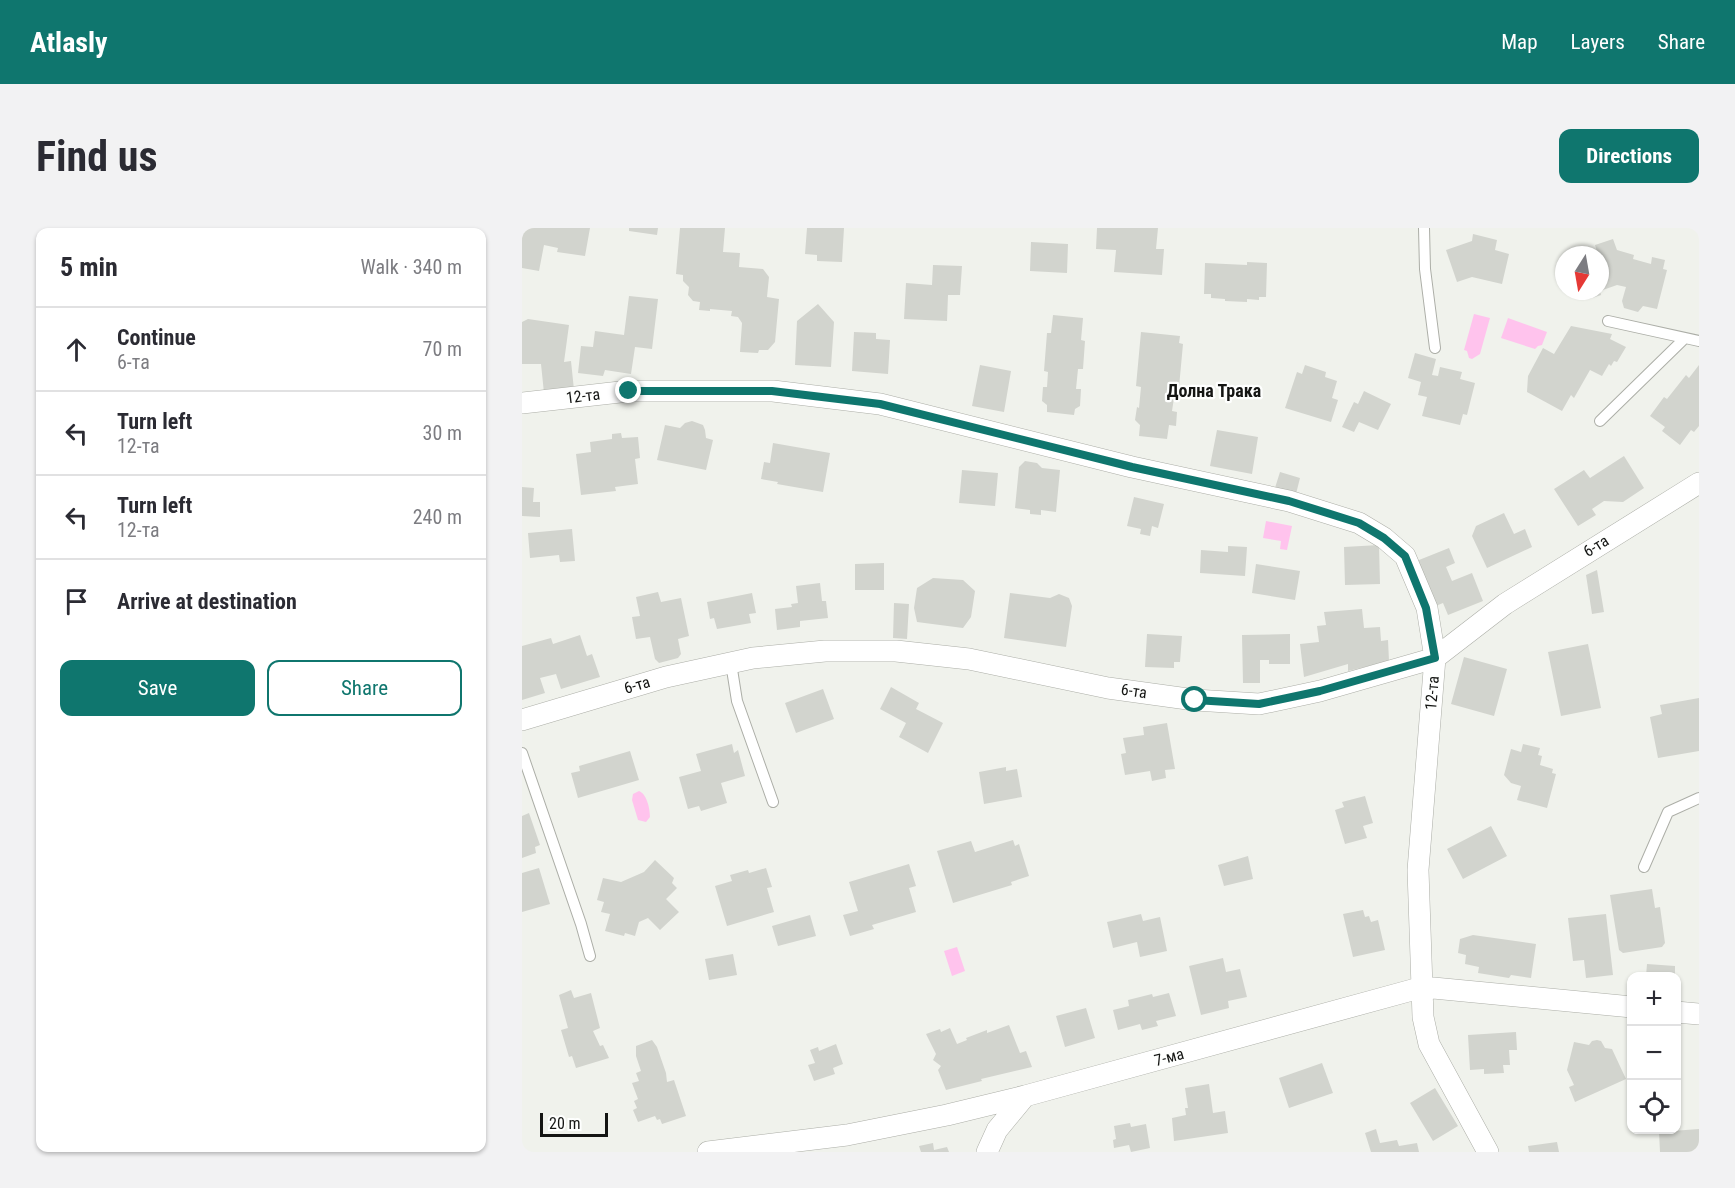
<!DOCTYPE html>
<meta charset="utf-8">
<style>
:root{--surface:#fff;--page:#f2f2f3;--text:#2b2b33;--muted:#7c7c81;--line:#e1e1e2;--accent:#0f766e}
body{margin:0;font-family:"Roboto Condensed",sans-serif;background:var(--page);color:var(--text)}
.controls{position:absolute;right:18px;bottom:18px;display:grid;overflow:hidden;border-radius:12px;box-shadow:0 2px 4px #0004}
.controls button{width:54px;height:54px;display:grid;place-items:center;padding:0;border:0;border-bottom:2px solid var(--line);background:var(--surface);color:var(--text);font:30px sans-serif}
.compass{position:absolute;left:1033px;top:18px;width:54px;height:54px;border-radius:50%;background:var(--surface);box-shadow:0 2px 4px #0004;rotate:191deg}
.scale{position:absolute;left:18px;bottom:15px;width:68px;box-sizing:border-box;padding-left:6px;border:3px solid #141513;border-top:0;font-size:16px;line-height:21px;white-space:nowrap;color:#141513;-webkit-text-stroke:4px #fefffe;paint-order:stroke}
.stop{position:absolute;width:18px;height:18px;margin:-14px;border:4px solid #0f766e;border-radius:50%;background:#fff}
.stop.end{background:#0f766e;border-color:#fff;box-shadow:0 2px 6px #0008}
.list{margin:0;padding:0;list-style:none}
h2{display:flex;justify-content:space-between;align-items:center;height:78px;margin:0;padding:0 24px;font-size:26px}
h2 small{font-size:20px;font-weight:400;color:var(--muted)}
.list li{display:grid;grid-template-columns:39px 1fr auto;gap:18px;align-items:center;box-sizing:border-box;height:84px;padding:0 24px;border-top:2px solid var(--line)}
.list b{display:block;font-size:22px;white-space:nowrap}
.list p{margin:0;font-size:20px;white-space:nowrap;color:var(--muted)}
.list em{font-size:20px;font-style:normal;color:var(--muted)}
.actions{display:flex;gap:12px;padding:18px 24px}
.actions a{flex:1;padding:14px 0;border:2px solid var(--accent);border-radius:12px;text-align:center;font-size:21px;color:var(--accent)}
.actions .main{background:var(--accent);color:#fff}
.icon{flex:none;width:33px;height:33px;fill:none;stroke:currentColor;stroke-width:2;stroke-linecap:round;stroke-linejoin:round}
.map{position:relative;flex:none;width:1177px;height:924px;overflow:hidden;border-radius:12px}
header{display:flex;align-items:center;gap:36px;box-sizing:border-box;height:84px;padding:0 30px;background:var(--accent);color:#fff}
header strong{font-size:28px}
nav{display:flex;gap:33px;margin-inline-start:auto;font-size:21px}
.intro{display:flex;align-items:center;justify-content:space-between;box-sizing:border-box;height:144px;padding:0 36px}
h1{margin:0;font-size:42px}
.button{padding:15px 27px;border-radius:12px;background:var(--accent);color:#fff;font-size:21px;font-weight:700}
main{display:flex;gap:36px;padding:0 36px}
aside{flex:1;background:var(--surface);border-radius:12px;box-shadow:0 2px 4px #0004}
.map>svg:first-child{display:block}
</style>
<header>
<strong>Atlasly</strong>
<nav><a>Map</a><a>Layers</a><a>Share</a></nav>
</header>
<div class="intro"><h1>Find us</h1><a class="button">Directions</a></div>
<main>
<aside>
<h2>5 min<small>Walk · 340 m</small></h2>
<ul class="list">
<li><svg class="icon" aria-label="ahead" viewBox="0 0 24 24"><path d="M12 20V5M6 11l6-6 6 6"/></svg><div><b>Continue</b><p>6-та</p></div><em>70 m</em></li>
<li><svg class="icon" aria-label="left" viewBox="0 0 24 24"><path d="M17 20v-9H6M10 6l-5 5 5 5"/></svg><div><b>Turn left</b><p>12-та</p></div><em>30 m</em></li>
<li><svg class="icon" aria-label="left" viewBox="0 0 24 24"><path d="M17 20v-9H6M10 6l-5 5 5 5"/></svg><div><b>Turn left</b><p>12-та</p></div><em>240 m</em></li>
<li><svg class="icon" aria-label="arrive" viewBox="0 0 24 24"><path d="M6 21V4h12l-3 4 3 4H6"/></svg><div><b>Arrive at destination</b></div></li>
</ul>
<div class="actions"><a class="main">Save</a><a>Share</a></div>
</aside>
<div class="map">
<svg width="1177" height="924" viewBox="0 0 1177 924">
<rect width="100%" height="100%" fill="#f0f2ec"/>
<path fill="#ffc3ed" d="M952,86L968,90L958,126L950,131L947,130L945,123L942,122Z
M986,90L1025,104L1020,117L1016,118L1013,121L979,110Z
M744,293L770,298L765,322L758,321L759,313L741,310Z
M117,563C125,566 128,581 128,589L124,594L116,592L110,572L111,566Z
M435,719L443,743L430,748L422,723Z"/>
<path fill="#d2d4ce" d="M0,0H68L63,28L35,24L36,20L22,17L17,43L0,40Z
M107,0H136L135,7L107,3Z
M158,0H203L201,24L218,25L217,39L241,41L247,49L245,69L257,71L253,114L246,122H237L236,125L218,124L220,95L216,89L209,88L210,83L188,81V83L177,82L178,74L171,73L166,67L167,59L161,53V47L154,46Z
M285,0H322L320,34L295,33V27L283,26Z
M575,0H636L634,21H642L640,47L592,44L594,22L574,21Z
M951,6L975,12L973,22L987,26L980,56L950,49L935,54L924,22L950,13Z
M1091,11L1095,22L1112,27L1111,31L1129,36L1130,29L1143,32L1141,41L1145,42L1135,81L1121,78L1116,84L1102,80L1100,73L1104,59L1095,57L1078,63L1079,36L1078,27H1076L1073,17Z
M509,14L546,16L545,45L508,43Z
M725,34L745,35L744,69H737V72L725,71V74L703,73V71L689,70V66H682L683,35L725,37Z
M411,37L440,38L438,67H426L425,93L382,91L384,55L410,57Z
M1065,63H1078L1079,67L1067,71Z
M107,68L136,71L130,121L113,119L109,146L83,142L81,148L56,145L59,118L71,119L73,103L102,107Z
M296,76L312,94L309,139L273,137L275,93Z
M531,87L561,90L559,112L563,113L561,141H556L554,161H559L558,178L553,181L552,187L525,184V177L520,173L521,159H525L526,144L522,143L525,105H529Z
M6,91L47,97L42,134L49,133L52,162L22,165L19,136H0V94Z
M1049,98L1090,106L1088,111L1104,119L1095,134L1092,133L1089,138L1087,136L1080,148L1068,142L1052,170L1049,167L1040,183L1005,164L1006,148L1021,120L1032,126Z
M332,104L354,105V111L368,112L366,146L330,143Z
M619,104L658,108L657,115L661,116L656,170H652L650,183L655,184L654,198L647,197L645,211L617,208L618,197L613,192L615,179L617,180L619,159L614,158Z
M893,125L914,131L910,147L916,148L918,139L940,144L938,151L953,155L945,187L941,186L938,197L900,188L905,169L896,167L899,154L886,150Z
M458,137L489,143L482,184L450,178Z
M783,137L804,144L803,149L815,153L810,170L816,172L809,194L763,180L775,144L780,146Z
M1177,137V198L1172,204L1169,202L1158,217L1140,203L1143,199L1128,188L1142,169L1145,171L1164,147L1167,150Z
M842,163L869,176L856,202L837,194L832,204L820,199L832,174L836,176Z
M170,193L181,197L183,202L184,210L191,212L184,242L135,232L143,197L158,200L163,195Z
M695,202L736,209L730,246L688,238Z
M99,205L100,210L116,209L118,230L113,231L116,256L93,259L94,263L59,267L54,226L69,224L68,214L90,211V206Z
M251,215L308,225L301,264L255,256L256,254L239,251L242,234L248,235Z
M1102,228L1122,260L1101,274L1082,273L1070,281L1074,287L1056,298L1032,261L1062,242L1068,250Z
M503,233L515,235L520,240L538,242L534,284L519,282V287L508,286V282L493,280L497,239Z
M440,242L476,245L473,278L437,275Z
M758,244L778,250L773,270L752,263Z
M0,259L12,260L11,274H18V289L0,288Z
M612,269L642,276L636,300L630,298L628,308L618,306L619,301L605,298Z
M982,285L992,306L1003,301L1010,319L965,340L950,308L954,298Z
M50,301L53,333L38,334L37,327L8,330L6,305Z
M857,317L858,356L823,357L822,319Z
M706,318L725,319L723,348L678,345L679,322L706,324Z
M927,320L933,335L924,339L930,353L950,345L961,373L926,387L921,375L911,379L892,334Z
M362,335V362H333V336Z
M734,336L778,343L773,372L730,365Z
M1075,342L1082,384L1070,386L1064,347Z
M411,350L441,352L453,363L449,389L441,400L395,394L392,380L395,360Z
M298,355L300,373H304L306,390L278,393V399L255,402L253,381L270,379L269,376L276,375L274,358Z
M136,364L139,374L159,370L167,408L156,411L159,426L156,430L137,435L133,431L128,409L114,411L110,389L118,388L114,369Z
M230,365L234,385L227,386L229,395L195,401L192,390L188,391L185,374Z
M488,365L528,370L537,366L547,370L550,378L544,419L482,410Z
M372,375L387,376L385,411L371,410Z
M840,381L842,400L858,399L859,413L866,412L867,433L826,443V436L782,449L778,416L797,414L795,398L804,397L802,384Z
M625,406L660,408L658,434H652V440L623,439Z
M768,406V436H747V432H738V455H721L720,407Z
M58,407L65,428L70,426L78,449L39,461L34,446L18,450L23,465L0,472V418L29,410L31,416Z
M1066,416L1079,480L1039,488L1026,424Z
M942,429L985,441L972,488L929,476Z
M369,459L397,475L394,481L421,495L406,525L377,509L384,495L358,481Z
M301,461L312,491L274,505L263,475Z
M1177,470V523L1136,530L1128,489L1140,486L1138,477Z
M645,495L653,541L643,542L644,550L630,553L628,543L603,547L599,526L604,525L601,510L622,507L621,499Z
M210,516L212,525L216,522L223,548L199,555L205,575L179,583L177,578L166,581L157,549L179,543L174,526Z
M1001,516L1018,520L1016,527L1020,528L1018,537L1031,541L1030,545L1034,546L1025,580L995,572L999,558L989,555L982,547L989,521L999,524Z
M108,523L117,552L56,570L49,545L58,543L57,538Z
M484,539V543L495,541L500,569L462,576L457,544Z
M843,568L851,595L841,598L845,610L823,616L813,582L822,579L820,574Z
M7,585L18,617L13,619L14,625L0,630V588Z
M969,598L985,628L941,651L925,621Z
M491,612L493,618L497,616L507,648L489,654L490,657L431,675L415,623L449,613L453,624Z
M726,628L731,651L702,658L696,637Z
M133,632L152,650L150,655L155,660L144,671L157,684L138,702L126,690L117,694L113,708L103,705L102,708L83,703L88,686L79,684L82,674L75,672L81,650L99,654L122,644Z
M387,636L394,658L387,660L394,684L350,697L352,701L328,708L321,687L336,683L327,654Z
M17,640L28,676L0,684V645Z
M244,640L250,659L245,660L252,684L205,698L193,658L210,653L208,647L226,642L227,645Z
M1130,661L1133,680L1138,679L1143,715L1140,719L1101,725L1097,722L1088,667Z
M841,682L843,689L847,688L849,694L856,692L863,722L831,729L821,686Z
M619,686L621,693L638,689L645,723L618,729L615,714L591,720L585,694Z
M1084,686L1091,747L1064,750L1062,732L1051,733L1046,690Z
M288,687L294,708L256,718L250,698Z
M951,707L1014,716L1009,750L989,747L987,750L956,745L957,739L943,736L944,727L936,725L938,711Z
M211,726L215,747L187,752L183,731Z
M701,730L704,744L718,741L725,769L706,773L707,780L679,787L667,738Z
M1125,736L1153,738V748H1124Z
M49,762L52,770L69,765L78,800L71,803L78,818L81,817L87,830L54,840L50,828L47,829L39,802L46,800L37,767Z
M647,765L654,788L634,793L636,798L620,802L618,796L596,802L591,782L607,778L606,772L630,766L631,769Z
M564,780L573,810L543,819L534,788Z
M487,797L498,825L504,823L510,839L459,851L460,853L424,862L416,842L419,838L411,832L414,826L404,806L418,801L419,804L428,800L435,816L445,812L444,810L465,802V805Z
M994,804L995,822H987L988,837H981L982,845L962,846V841L948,842L946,807Z
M130,812L135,819L144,845L145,854L152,852L164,888L140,896L138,891L135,892L133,888L116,894L111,882L115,880L112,873L116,871L110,855L117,853L114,845L119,843L114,828V818Z
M1075,812L1079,813L1083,820L1090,821L1104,851L1053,874L1047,859L1052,857L1045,842L1052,814L1067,817L1070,813Z
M314,816L321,836L311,840L313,846L292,853L286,837L293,835L288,822L296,819L297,823Z
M800,835L811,865L767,880L757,850Z
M687,856L691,885L703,883L706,905L652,913L650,890L664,887L663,880H666L663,860Z
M913,860L936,898L911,913L888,875Z
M608,895L609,899L624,896L628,920L609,924L607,917L592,920L591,912L594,911L592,898Z
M854,901L858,915L875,912L877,918L895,915L897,924H849L843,905Z
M1177,901V924H1138L1137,904Z
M1035,914L1037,924H1007L1006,918Z
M411,915L412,922L425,919L427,924H399L397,918Z"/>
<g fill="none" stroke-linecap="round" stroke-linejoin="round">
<defs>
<path id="lane" d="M902,0L903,41L913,120
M1086,93L1177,113
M1078,193L1163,110
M209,435L215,473L251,574
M0,525L59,696L68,728
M1122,639L1146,584L1177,570"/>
<path id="street" d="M0,175L107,163H251L358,176L610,239L767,273L837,295L862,310L883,328L905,380L913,430L896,642L901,789L907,816L966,924
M0,492L144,449L231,430L303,423H374L447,431L586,460L673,472L737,476L798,463L913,430L983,376L1177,255
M1154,784L1177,786
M186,924L325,907L425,887L503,868L901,759L1110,779
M465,924L475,902L503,868"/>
</defs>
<use href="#lane" stroke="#acaea7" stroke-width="12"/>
<use href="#street" stroke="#acaea7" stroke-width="22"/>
<use href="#lane" stroke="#fff" stroke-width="10"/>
<use href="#street" stroke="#fff" stroke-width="21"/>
</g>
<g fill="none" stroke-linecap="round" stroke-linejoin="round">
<path stroke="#0f766e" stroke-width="8" d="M107,163H250L358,176L610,239L767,273L837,295L862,310L883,328L904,380L913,430L798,463L737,476L673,472"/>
</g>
<g text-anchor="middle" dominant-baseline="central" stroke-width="4.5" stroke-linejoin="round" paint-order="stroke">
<g font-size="16" fill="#141513" stroke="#fefffe">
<text transform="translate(61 168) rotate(-7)">12-та</text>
<text transform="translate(1074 318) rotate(-32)">6-та</text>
<text transform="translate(115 457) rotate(-17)">6-та</text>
<text transform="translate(612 463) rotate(8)">6-та</text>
<text transform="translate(910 465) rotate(-85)">12-та</text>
<text transform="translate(647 829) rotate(-15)">7-ма</text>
</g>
<g font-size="18" font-weight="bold" fill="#141513" stroke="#fefffe">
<text x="692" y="162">Долна Трака</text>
</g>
</g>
</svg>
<div class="controls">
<button>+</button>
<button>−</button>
<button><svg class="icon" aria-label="locate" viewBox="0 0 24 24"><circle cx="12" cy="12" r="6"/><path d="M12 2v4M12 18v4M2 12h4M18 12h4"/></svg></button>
</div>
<svg class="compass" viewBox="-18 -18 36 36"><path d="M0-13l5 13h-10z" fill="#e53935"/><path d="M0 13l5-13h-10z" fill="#7c7c81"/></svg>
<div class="scale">20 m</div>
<div class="stop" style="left:673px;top:472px"></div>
<div class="stop end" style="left:107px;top:163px"></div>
</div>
</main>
